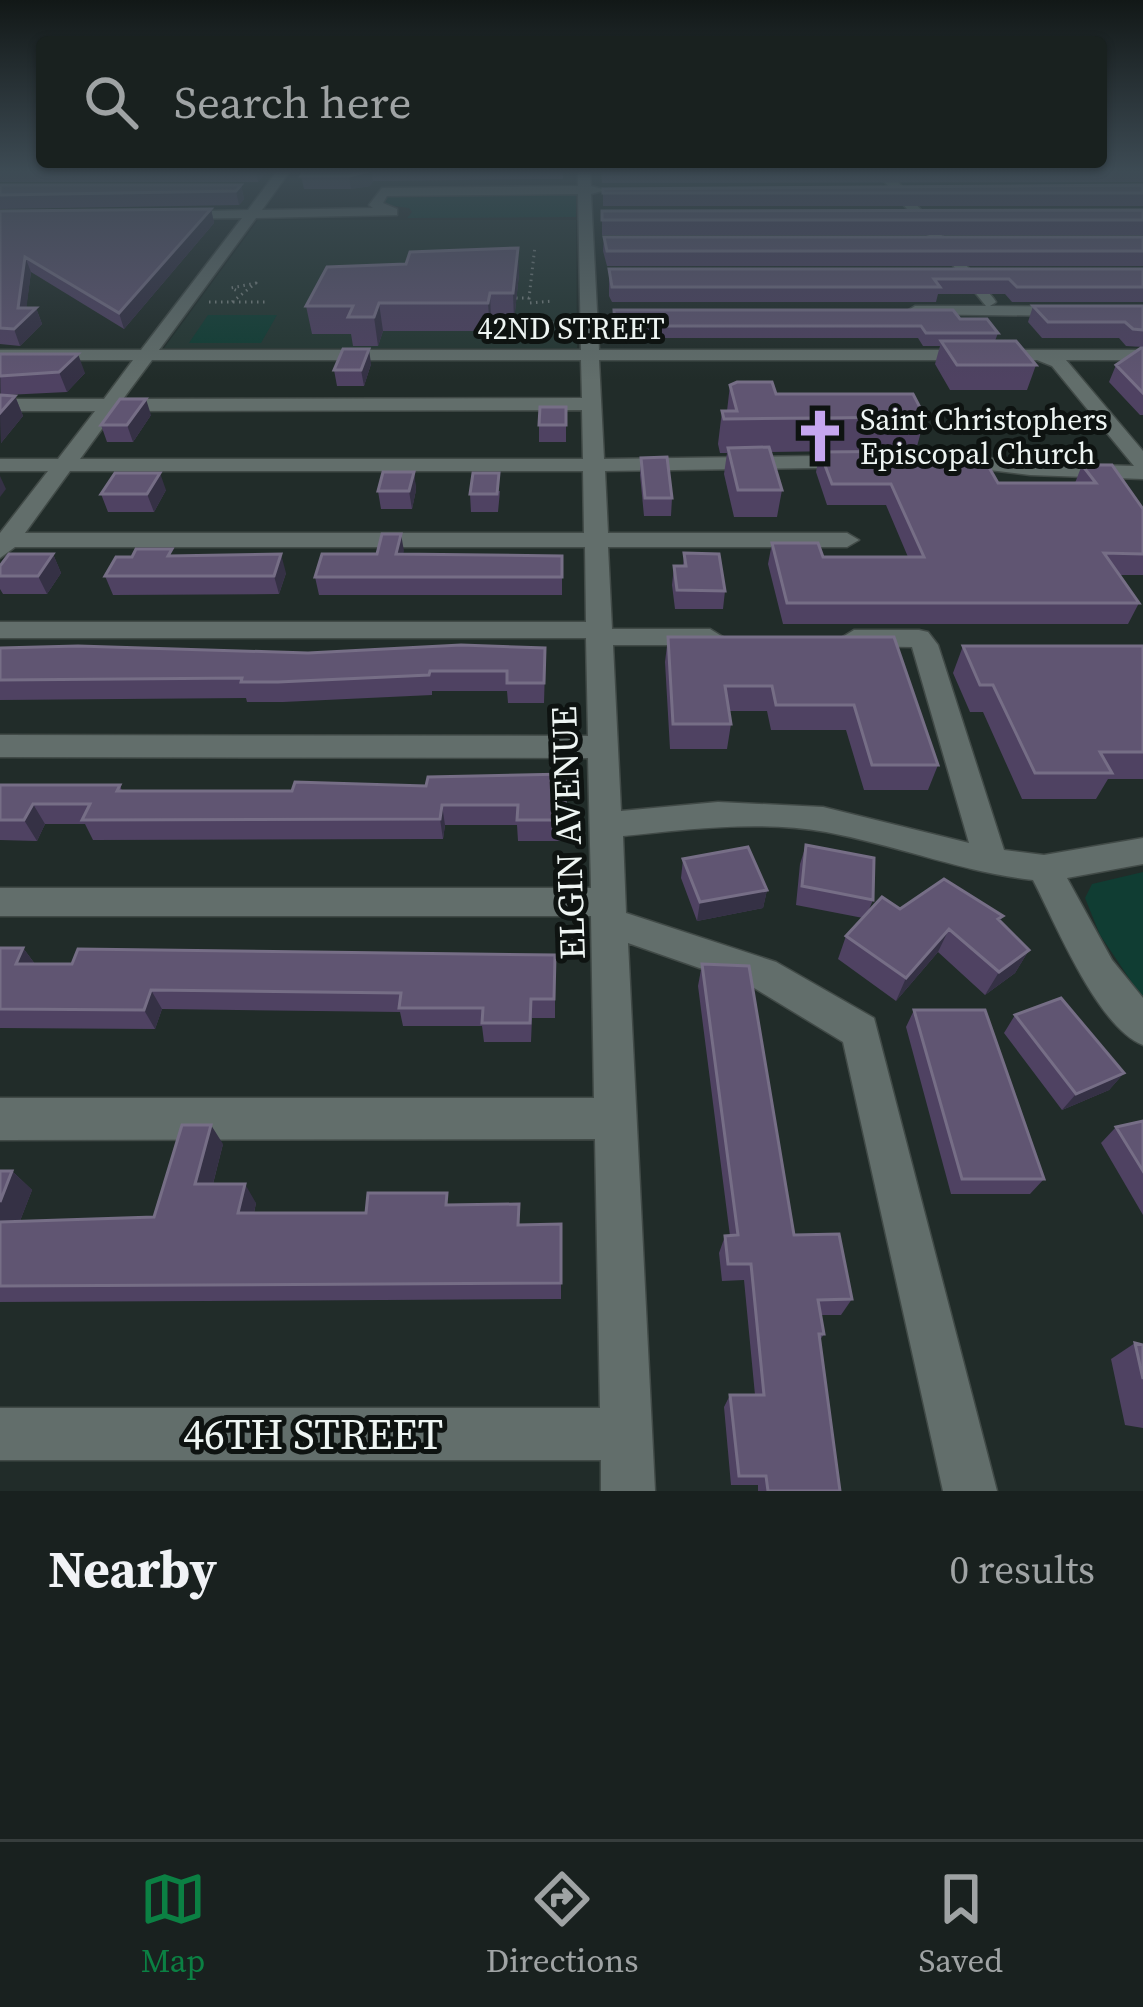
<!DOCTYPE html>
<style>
:root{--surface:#19211f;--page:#262e2c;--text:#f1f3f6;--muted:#9fa3a4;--line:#373e3d;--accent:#0b8043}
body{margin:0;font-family:"Source Serif 4",serif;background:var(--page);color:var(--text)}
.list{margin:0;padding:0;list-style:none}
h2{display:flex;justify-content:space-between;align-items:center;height:156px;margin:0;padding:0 48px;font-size:51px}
h2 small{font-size:39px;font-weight:400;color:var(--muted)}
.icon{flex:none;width:66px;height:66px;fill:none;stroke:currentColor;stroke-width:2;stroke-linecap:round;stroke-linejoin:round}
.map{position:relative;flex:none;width:1143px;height:1491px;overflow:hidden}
.search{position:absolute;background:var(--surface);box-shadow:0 3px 9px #0004;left:36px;right:36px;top:36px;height:132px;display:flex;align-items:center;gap:30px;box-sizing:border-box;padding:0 42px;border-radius:12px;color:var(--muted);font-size:45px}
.sheet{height:348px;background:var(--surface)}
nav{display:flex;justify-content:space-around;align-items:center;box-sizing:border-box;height:168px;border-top:3px solid var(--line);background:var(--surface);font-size:33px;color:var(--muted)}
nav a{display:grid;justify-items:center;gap:6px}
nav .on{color:var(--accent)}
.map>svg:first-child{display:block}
</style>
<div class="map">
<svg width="1143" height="1491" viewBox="0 0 1143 1491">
<rect width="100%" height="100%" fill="#212c29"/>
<path fill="#243631" d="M258,220H576L577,348H164Z"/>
<path fill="#103d33" d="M385,193H576V217L407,218L412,212L409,208L379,204Z
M208,315H277L261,343H189Z
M1143,872V999L1100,935L1085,898L1092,884Z"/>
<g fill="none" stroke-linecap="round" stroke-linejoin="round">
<defs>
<path id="minor" d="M277,171H290L262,210L373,208L369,205L382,188L578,186V171H590L591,186L606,190L591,194L599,350H1143V360H1066L1143,451V479L1030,475L957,466L605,471L608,533H847L859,540L847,547H608L612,629H710L723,637L710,645H613L621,811L718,802L823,807L969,843L912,647L854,646L841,638L854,630H919L928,632L938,645L1004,850L1044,855L1143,838V864L1067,878L1112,960L1143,998V1045C1097,1027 1056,924 1033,880C962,872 896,845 826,832C760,820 689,829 623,836L626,913L776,962L874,1018L997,1491H943L843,1042L751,986L628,943L655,1491H601V1460H0V1408H600L595,1139L0,1140V1098H594L591,916H0V888H591L588,758L0,757V735L588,736L586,638H0V622H586L585,547H15L0,558V533L48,471H0V459H58L95,411H0V399H104L133,360H0V350H141L242,218L171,219L166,212L248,210ZM578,194L581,350H159L256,218L397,215V209L383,203L387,196ZM152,360H581L582,398L123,399ZM599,360H1037L1052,366L1134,466L1030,463L957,454L604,459ZM582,410L583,459H80L115,411ZM70,471H583L584,533H25Z
M876,171H889L994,299L996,302L990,306L1143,307V317L909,314L907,311L915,306H986Z"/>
</defs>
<use href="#minor" stroke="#414a47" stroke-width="3"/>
<path stroke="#7a8381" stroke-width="3" stroke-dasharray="1.5 4.5" stroke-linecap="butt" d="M516,298H529L535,246
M529,298V303L553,301
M209,302H269
M232,302L256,283L231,288L240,292
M511,337L512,323H571"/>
<use href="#minor" fill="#626e6b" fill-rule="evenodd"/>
</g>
<path fill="#4f4262" d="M0,171H267L258,182H0Z
M304,171H563V179L373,181L370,186L351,189H304L301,176Z
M601,171H1143V182L602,183Z
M0,185H241L244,199L239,205L0,209Z
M1143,185V206H603V189Z
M211,209L214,223L124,329L31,272L26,308H36L42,324L20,346L0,344V211Z
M1143,210V235H602V211Z
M604,237H1143V266H607L603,251Z
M609,269H1143V302H1012L1005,294H938L936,302H612L609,296Z
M519,274L514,321H491L490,331H383L378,346H353L351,334H312L306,306Z
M1033,306H1143V347L1126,346L1119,338H1042L1028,322Z
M614,310L960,319L998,333L995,341L1036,365L1027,390H950L935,364L940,346H923L918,338H615Z
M1143,348V415H1140L1109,382L1116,365Z
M0,354L85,373L67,392L6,395L15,396L23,416L1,443Z
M371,364L364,386H337L334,370Z
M730,385L776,394L925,417L916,450L770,452L782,490L777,517H734L724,474L727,453H720L718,444L722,411H727Z
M566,407V442H539V425Z
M151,415L133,442H107L101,425Z
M820,452L940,464L998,483H1075L1082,465L1143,509V575H1120L1139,603L1128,624H783L768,564L772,543L823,557H908L886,505H827L816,472Z
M641,458L672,498L671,516H644L640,475Z
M414,472L416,490L412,509H381L378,491Z
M166,490L154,512H108L101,494Z
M500,491L498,512H471L470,494Z
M401,534L403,554L562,556V595H319L315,577L377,554Z
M684,553L725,591L723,609H675L672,585L674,566H683Z
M53,554L61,573L47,594H3L0,589V566Z
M174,556L286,573L279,594L113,595L105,576L132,557Z
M668,637H894L938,765L928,790H864L846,730H771L767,711H729L731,724L727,749H670L665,662Z
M963,646H1143V779H1108L1096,799H1022L983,712H970L953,673Z
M0,648L545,668L544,703H508L507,691H432V695L283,702H247L246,698L0,700Z
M566,774V841H518L517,825H445L443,839L93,840L85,824H45L37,841L0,840V785H120L122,791H292L426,786Z
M806,845L873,900L868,912L900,909L1003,916L1000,921L1029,950L1015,973L985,995L938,952L896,1001L838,959L846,936L863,918L796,905L800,864Z
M683,859L767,890L763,908L697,921L681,878Z
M0,948H23L35,964L555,955V1018H532L531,1042H484L482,1026H403L400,1012L162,1009L155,1029L0,1028Z
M702,964L794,1235L852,1299L841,1315H820L824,1334L820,1340L840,1491H758V1485H731L724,1407L730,1395H755L744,1280L722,1281L719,1253L725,1236H730L698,986Z
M914,1010L1044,1179L1030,1194H951L906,1027Z
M1015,1015L1124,1073L1109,1090L1062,1110L1004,1033Z
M1143,1121V1215L1101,1143L1116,1127Z
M223,1144L213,1184L256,1203L254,1213H366L450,1205L520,1225L561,1224V1299L0,1302V1171H12L32,1190L20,1221L154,1217Z
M1135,1343L1143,1345V1428L1125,1425L1111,1359Z"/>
<path fill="#353145" d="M256,171H267L258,182Z
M371,171L373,181L370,186L351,189L349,176Z
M241,185L244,199L239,205L236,191Z
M211,209L214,223L124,329L119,313Z
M518,248L519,274L514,321L513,293Z
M25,257L31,272L25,319L36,308L42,324L20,346L14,329Z
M490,293L491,321L490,331L488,303Z
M379,303L383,331L378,346L374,317Z
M369,349L371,364L364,386L361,370Z
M78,354L85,373L67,392L59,372Z
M15,396L23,416L1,443L0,413Z
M146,399L151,415L133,442L127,425Z
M414,472L416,490L412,509L409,491Z
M160,473L166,490L154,512L147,494Z
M0,476L6,489L0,497Z
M401,534L404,551L399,572L396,554Z
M53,554L61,573L47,594L38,576Z
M281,554L286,573L279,594L274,576Z
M33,804L45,824L37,841L24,820Z
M442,805L445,825L443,839L440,819Z
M767,890L763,908L697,921L700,902Z
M949,929L938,952L896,1001L906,978Z
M23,948L37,967L16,964Z
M1029,950L1015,973L985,995L999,972Z
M151,990L162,1009L155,1029L144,1010Z
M1124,1073L1109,1090L1062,1110L1076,1094Z
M211,1125L223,1144L208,1203L195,1184Z
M12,1171L32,1190L13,1239L0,1229V1202Z
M245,1184L256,1203L250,1231L238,1213Z"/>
<path fill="#605572" stroke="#766e86" stroke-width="3" d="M304,171H369L349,176H301Z
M0,185H241L236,191L0,195Z
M1143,185V193H603V189Z
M211,209L119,313L25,257L18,308H36L14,329L0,328V211Z
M1143,210V220H602V211Z
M604,237H1143V251H607Z
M518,248L513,293H490L488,303H379L374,317H348L353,306H306L327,267L406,264L410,252Z
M609,269H1143V287H1017L1009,279H934L940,287H612Z
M1033,306H1143V330L1133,329L1125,322H1048Z
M614,310H953L960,319H987L998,333H926L921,326H615Z
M941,341H1016L1036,365H957Z
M1141,348H1143V393L1116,365Z
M343,349H369L361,370H334Z
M0,354H78L59,372L0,376Z
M737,382H772L776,394H913L925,417L724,419L722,411H737L730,385Z
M0,395L15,396L0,413Z
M120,399H146L127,425H101Z
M540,407H566V425H539Z
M769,447L782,490H738L728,448Z
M933,451L940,464H987L998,483H1096L1082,465H1112L1143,509V554L1104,553L1139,603H787L772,543H818L823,557H924L891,484H832L820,452Z
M667,457L672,498H645L641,458Z
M383,472H414L409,491H378Z
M115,473H160L147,494H101Z
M473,473H499L497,494H470Z
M382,534H401L396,554L562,556V577H315L322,554H377Z
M136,549H172L168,556L281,554L274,576H105L116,557H132Z
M684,553L719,554L725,591L677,590L674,566H686Z
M9,554H53L38,576H0V566Z
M668,637H894L938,765H872L854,705H776L772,686H725L731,724H673Z
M461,645L545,648L544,683H507V671H430L429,675L278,682H241L242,678L0,680V648L78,646L308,653Z
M963,646H1143V752H1100L1112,773H1035L993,685H980Z
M566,774L565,820H517L518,805H442L440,819L82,820L90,804H33L24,820H0V785H120L117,791H292L295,782L426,786L428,777Z
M806,845L874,858L873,900L802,886Z
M748,847L767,890L700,902L683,859Z
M944,879L1003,916L998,919L1029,950L999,972L949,929L906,978L846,936L882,897L900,909Z
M0,948H23L16,964H72L78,949L555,955L554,999H531L530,1023H482L483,1008H399L401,993L151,990L144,1010L0,1009Z
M702,964L749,966L794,1235L839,1234L852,1299L818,1300L824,1334H819L840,1491H768L766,1476H739L730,1395H764L751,1264H728L725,1236L738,1235Z
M1061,998L1124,1073L1076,1094L1015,1015Z
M914,1010H985L1044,1179H962Z
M1143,1121V1171L1116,1127Z
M182,1125H211L195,1184H245L238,1213H366L368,1193H447L446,1205L519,1204L518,1225L561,1224V1283L0,1286V1222L154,1217Z
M0,1171H12L0,1202Z
M1135,1343L1143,1345V1379Z"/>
<linearGradient id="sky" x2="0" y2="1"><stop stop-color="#121817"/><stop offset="0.45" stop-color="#3d4b54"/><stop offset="1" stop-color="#3d4b54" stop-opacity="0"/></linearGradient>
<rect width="1143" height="380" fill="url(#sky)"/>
<defs>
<symbol id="church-bare" viewBox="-9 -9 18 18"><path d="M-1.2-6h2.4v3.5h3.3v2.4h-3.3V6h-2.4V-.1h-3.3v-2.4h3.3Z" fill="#c6a6f0" stroke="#0e1311" stroke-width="2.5" paint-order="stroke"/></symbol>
</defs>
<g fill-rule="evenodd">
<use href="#church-bare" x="782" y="398" width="76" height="76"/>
</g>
<g text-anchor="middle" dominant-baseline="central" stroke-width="10" stroke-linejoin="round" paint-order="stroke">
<g font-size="30" fill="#eef5f3" stroke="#0e1311">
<text x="571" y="328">42ND STREET</text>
</g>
<g font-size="30" fill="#eef5f3" stroke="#0e1311" text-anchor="start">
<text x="860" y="419">Saint Christophers<tspan x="860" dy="34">Episcopal Church</tspan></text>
</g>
<g font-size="36" fill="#eef5f3" stroke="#0e1311">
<text transform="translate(568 833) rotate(-92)">ELGIN AVENUE</text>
</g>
<g font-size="42" fill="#eef5f3" stroke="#0e1311">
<text x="313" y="1434">46TH STREET</text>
</g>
</g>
</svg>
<div class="search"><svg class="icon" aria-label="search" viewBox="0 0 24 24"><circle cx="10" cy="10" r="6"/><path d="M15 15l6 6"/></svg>Search here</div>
</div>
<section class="sheet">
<h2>Nearby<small>0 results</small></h2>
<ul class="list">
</ul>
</section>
<nav>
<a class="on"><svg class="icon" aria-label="map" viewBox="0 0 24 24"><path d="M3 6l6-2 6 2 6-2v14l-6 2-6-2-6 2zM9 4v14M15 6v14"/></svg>Map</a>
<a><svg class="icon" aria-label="directions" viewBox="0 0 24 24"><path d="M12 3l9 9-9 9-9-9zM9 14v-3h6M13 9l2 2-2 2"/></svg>Directions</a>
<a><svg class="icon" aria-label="saved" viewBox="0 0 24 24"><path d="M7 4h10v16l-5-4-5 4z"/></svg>Saved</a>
</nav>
